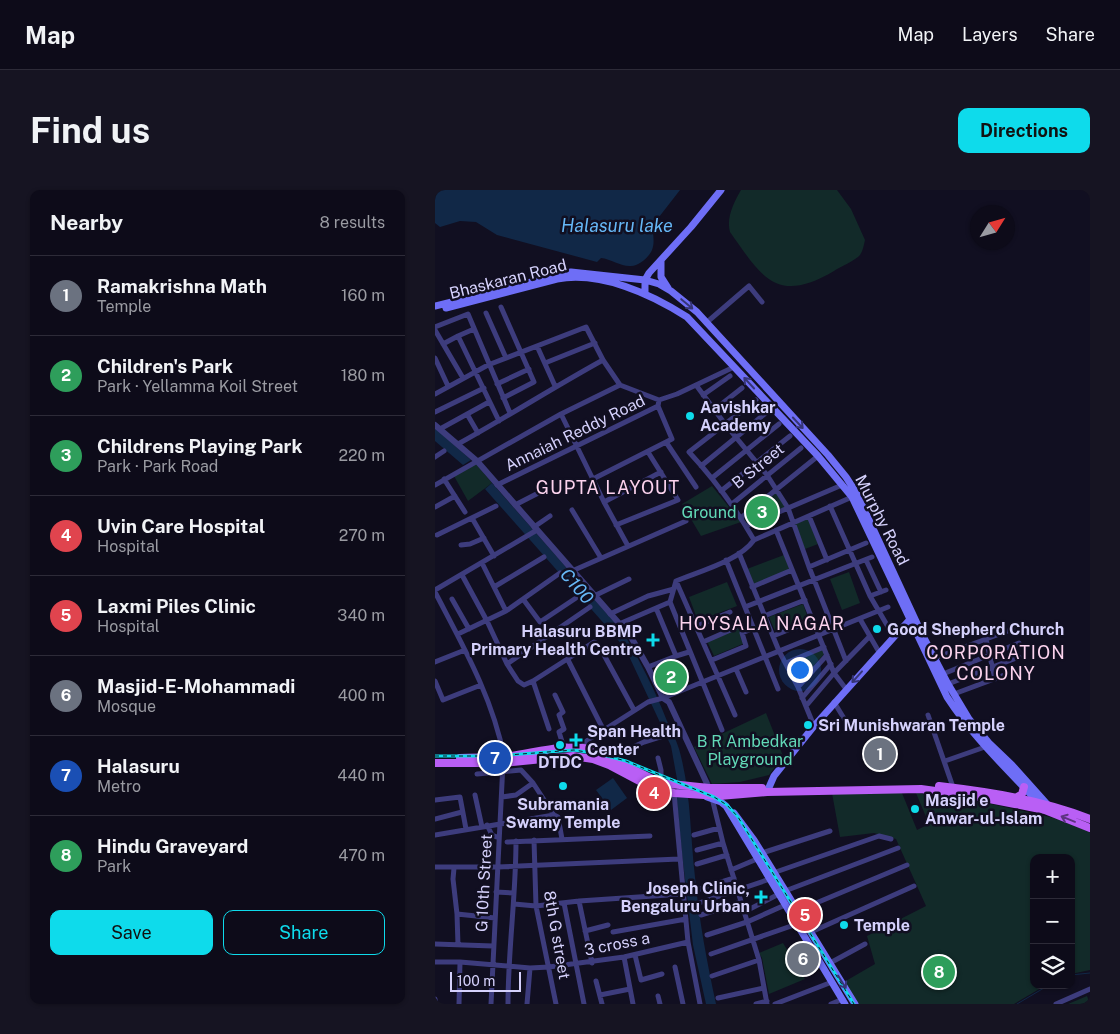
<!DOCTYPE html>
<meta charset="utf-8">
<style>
:root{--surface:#0d0b19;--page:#161422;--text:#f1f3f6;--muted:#9a9ba2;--line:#2d2b38;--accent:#0edbeb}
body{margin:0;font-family:"Public Sans",sans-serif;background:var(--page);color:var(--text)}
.controls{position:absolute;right:15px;bottom:15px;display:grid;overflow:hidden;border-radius:10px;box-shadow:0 1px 4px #0004}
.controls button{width:45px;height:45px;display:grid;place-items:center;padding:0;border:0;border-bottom:1px solid var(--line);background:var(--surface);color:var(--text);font:25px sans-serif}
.compass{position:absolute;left:535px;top:15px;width:45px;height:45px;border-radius:50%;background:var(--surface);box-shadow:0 1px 4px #0004;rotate:53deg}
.scale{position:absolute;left:15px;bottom:12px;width:71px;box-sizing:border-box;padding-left:5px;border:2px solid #d5d1fc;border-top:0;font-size:14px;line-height:18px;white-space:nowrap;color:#d5d1fc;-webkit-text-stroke:4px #110f21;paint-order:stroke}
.you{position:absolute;left:364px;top:479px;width:18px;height:18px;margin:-12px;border:4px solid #fff;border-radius:50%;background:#1a73e8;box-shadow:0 0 0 8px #1a73e833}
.badge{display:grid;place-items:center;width:32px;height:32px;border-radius:50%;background:var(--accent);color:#fff;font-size:16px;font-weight:700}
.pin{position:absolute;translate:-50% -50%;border:2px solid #fff;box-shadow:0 1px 5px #0006}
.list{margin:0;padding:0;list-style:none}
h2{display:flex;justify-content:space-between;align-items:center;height:65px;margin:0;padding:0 20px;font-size:21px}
h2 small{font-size:16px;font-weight:400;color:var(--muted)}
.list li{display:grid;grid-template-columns:32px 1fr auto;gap:15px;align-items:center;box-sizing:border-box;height:80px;padding:0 20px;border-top:1px solid var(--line)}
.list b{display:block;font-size:19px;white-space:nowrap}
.list p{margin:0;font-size:16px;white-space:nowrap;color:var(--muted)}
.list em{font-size:16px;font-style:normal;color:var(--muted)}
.actions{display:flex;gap:10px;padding:15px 20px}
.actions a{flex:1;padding:11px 0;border:1px solid var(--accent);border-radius:10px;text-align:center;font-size:18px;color:var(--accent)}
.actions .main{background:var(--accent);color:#111}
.icon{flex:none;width:28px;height:28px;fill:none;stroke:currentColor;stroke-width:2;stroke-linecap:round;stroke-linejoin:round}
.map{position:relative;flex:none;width:655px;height:814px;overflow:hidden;border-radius:10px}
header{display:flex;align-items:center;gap:30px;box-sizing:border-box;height:70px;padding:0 25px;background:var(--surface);border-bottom:1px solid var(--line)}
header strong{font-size:24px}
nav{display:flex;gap:28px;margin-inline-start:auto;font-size:18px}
.intro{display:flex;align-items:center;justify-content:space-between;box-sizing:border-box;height:120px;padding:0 30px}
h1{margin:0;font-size:35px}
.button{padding:12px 22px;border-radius:10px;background:var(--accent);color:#111;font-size:18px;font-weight:700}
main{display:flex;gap:30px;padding:0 30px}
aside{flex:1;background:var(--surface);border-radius:10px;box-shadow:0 1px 4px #0004}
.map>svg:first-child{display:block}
</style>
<header>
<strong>Map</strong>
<nav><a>Map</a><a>Layers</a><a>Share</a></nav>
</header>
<div class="intro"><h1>Find us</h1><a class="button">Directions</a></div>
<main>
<aside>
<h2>Nearby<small>8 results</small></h2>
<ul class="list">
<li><span class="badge" style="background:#6b7280">1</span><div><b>Ramakrishna Math</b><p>Temple</p></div><em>160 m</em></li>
<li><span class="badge" style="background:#2e9e5b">2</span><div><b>Children's Park</b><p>Park · Yellamma Koil Street</p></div><em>180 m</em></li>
<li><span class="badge" style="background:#2e9e5b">3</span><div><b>Childrens Playing Park</b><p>Park · Park Road</p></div><em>220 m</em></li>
<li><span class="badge" style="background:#e0444e">4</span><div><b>Uvin Care Hospital</b><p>Hospital</p></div><em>270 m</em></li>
<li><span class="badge" style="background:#e0444e">5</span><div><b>Laxmi Piles Clinic</b><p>Hospital</p></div><em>340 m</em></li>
<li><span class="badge" style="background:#6b7280">6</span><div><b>Masjid-E-Mohammadi</b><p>Mosque</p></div><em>400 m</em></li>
<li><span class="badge" style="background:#1a4fb4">7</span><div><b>Halasuru</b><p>Metro</p></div><em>440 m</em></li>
<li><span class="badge" style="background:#2e9e5b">8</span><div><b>Hindu Graveyard</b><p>Park</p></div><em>470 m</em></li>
</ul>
<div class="actions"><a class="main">Save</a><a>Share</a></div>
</aside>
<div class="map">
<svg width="655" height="814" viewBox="0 0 655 814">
<rect width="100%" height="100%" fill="#110f21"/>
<path fill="#122a29" d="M306,0H402L416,19L430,50C429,54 428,61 425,65C421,70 405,77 399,81C341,115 327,87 295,42C291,28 299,12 306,0Z
M40,273L57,293L33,311L19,286Z
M277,296L306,332L266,346L247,314Z
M342,302L351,317L312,334L309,327Z
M373,329L383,354L370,359L360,334Z
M349,365L356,383L319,397L312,379Z
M414,382L425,413L407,420L395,389Z
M292,392L302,416L263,431L254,407Z
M368,414L373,428L340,441L334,427Z
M303,437L310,453L279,466L272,451Z
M387,460L389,464L363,493L353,475Z
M241,470L252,494L231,504L220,480Z
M331,523L348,566L334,585L305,592L277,594L259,557Z
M397,603H467L482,640L494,634L481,603L547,612L619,628L655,642V780L636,784V668H599V795H611L579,814H422L409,792L440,774L432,746L491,716L461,649L439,643L405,647Z
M348,753L370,789L334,804L327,768L324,763Z
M652,806L655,814H633Z"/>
<path fill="#112847" d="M0,0H245L217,36C218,43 220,53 217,60C214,67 204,76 196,76C187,77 176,69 166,68L162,72L62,45L41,32L25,31L5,37L0,33Z
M0,238L36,270L28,275L0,251Z
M57,293L188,442C205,471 220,500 232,531C236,540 241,549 244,559C256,601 255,644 260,687C264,730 272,772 281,814H271L258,755L247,664L242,611V589L236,556L192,462L180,446L50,299Z
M178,588L192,608L176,620L161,600Z"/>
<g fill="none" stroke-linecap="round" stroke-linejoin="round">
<path stroke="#112847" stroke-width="1" d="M636,785L655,783
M582,814L614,795"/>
<path stroke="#3d3c7d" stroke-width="5" d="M66,117L99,192L68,208
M51,123L71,168
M271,133L314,96L327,112
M0,137L33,124L75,223
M0,140L28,188
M23,146L39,139
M8,154L23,146L64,231
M102,156L120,196
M0,168L13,196
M110,173L160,153
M62,194L94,179
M261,195L290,234L332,285L353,318L374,377L411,471
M0,204L53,175L151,137L168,170L185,195
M268,205L295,186
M279,220L307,198
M0,222L49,198
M32,224L43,243
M126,224L169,312L193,356
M5,239L54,212
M231,252L261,297
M23,254C72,227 119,197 168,170
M0,267L9,261
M266,276L332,222
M277,288L344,234
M9,289L30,322
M158,289L237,249L223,216
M0,295L126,224L185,195L224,210L242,204L299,177
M62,295L223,216L224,210
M286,301L355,246
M169,312L226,282
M297,314L366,258
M80,315L113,298
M395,316L435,406L459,447
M0,317L20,306
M137,320L166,368
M374,326L392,370
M307,327L383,266
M37,328L59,366
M181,335L243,310L213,262
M311,336L407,295
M99,337L115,326
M341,340L399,483L411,499
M2,345L61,316
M319,350C300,317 280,290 254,262L321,210
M26,355L35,354L49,348
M304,363L344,461L363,497L379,536
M291,370L343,499
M431,370L446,402
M47,373L71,421
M374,377L431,353
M137,381L251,331
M27,385L52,431L72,474L83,491L89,495L98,491L159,452L163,454L199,520
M241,391L300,525
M59,397L109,367
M317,397L357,380
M0,400L102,340
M0,402C27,454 58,508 69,567
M159,406L194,389
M435,406L451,400
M17,409L34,439
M88,409L105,432L144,406
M235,412L287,540
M310,417L437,367
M221,418L241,466L254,462
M175,424L213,406L239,399
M329,426L370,410
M425,429L444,462
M184,434L235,412L241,391C265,381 304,371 319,350L417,307
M262,436L295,422
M23,444L71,421L125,383
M338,446L378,430
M551,449L560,489
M268,452L300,438
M500,468L578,439
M133,470L168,539
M277,470L311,456L307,443L319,438
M0,472L30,460
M351,473L389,457
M72,474L155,417
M213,477L241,466
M301,479L311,502
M508,484L584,453
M0,491L8,510L46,495
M98,491L114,539
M513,494L584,467
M363,497L392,465
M519,504L591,477
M120,505L128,522L124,525L129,539L124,542L129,558
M367,508L396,474
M399,512L413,535
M371,516L399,483L435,446
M493,525L519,600
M149,558V553L153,550L213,512L228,508L453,417
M174,568L209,552L228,546
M223,568L226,580V593
M510,571L550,557
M42,584L86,580L98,593L119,625L123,627L127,649
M239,603L253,752L265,814
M40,605L47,637
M67,607L81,605L98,593
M277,608L288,653L324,770L332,814
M0,610L25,607L31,639
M0,629L27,622
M52,635L57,645L64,648
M0,645L119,625
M259,645L284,638
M99,650L101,716L121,814
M72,652L215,646
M262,660L288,653
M327,663L395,641
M262,674L292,665
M0,677H63L244,669
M19,678L18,689L22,724L60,728
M296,680L322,669
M338,683L444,646L456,649
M350,701L463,658
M61,702L79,703
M252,703L299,688
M144,711L157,773
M129,713L149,814
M264,713L335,689
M79,714L101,716L144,711L248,704
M362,721L472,675
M309,722L344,704
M22,724L23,755
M266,725L306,712
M150,741L173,735
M178,742L251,729
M376,742L479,696
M272,745L312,732L350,715
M0,754L58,756
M276,764L362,734
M200,765L206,790L227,784
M189,767L198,814
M0,772H25L95,778L114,777L189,767L253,752
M395,773L430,754
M240,777L248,814
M277,786L324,770
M161,791L167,814
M165,805L195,799
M223,806L225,814
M283,808L329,798
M0,809L1,814
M24,814L25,772
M56,814L68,573
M73,814C73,760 81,706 81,651
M92,814L95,778
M321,814L332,811
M340,814L397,792
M396,814L408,809
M621,814L655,799"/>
<path stroke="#3d3c7d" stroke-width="6" d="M0,235L42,271L196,447L213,477L228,508L234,512L274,598"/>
<path stroke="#6e6ef6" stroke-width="7" d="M226,70V87L233,98
M210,104V90L214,83L256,37L286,0
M0,116L136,82L210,90L224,94L236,101L262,122L393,265L411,287L422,304L486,442L513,494L534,529L554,553L577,575L612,614L611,617
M11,118L122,89C166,81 216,104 252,127L383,266L417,307L512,507C538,547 571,578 603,612L602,616
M332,602L339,586L379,536L477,427
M272,607L286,612L291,616L410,814
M299,623L319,650L420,814"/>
<path stroke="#b95ff5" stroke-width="8" d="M25,568C39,567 54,568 68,567C98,564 129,552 158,560L226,593L274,598H327
M0,573H68L138,566L158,569L174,575L208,593L224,600L239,603L284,606L332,602L486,599L544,607L610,620L655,638
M504,596C555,602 607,610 655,629
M581,608L587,604L589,597"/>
<defs>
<path id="rail" d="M0,566H60L139,560L164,564L191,571L279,607L292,615L303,627L419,814"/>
</defs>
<use href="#rail" stroke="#0edbeb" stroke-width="3"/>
<use href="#rail" stroke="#110f21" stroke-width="1" stroke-dasharray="4" stroke-linecap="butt"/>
</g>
<defs><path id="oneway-shaft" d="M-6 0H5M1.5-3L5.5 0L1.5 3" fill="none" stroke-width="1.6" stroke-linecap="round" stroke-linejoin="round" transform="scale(1.25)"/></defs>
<g stroke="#363576">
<use href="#oneway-shaft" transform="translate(252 114) rotate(40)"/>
<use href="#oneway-shaft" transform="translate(314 193) rotate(-133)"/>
<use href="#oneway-shaft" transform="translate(363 233) rotate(47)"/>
<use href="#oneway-shaft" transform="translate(422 487) rotate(132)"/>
<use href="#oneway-shaft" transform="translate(407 792) rotate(58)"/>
</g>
<use stroke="#5d3380" href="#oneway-shaft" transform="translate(633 629) rotate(-158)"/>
<g fill="#0edbeb" stroke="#110f21" stroke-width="2">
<circle cx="255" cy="226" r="5"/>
<circle cx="442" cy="439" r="5"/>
<path d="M215.5 442.5h5v5h5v5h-5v5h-5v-5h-5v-5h5z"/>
<circle cx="373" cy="535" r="5"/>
<path d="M138.5 542.5h5v5h5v5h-5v5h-5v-5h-5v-5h5z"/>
<circle cx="125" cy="555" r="5"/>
<circle cx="128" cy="596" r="5"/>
<circle cx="480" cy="619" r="5"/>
<path d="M323.5 699.5h5v5h5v5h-5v5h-5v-5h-5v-5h5z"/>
<circle cx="409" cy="735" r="5"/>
</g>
<g text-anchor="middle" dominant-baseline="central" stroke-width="5" stroke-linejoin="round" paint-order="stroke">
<g font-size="16" fill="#d5d1fc" stroke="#110f21">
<text transform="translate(73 89) rotate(-14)">Bhaskaran Road</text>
<text transform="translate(140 243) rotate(-26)">Annaiah Reddy Road</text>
<text transform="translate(323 276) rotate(-39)">B Street</text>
<text transform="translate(447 330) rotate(63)">Murphy Road</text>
<text transform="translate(49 693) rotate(-87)">G 10th Street</text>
<text transform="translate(122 745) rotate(80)">8th G street</text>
<text transform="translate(182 754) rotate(-11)">3 cross a</text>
</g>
<g font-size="16" font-weight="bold" fill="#d5d1fc" stroke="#110f21" text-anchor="start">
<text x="265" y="217">Aavishkar<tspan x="265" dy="18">Academy</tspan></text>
<text x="452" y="439">Good Shepherd Church</text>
<text x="207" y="441" text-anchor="end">Halasuru BBMP<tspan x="207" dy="18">Primary Health Centre</tspan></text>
<text x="383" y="535">Sri Munishwaran Temple</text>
<text x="152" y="541">Span Health<tspan x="152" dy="18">Center</tspan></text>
<text x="125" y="572" text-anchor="middle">DTDC</text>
<text x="490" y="610">Masjid e<tspan x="490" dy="18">Anwar-ul-Islam</tspan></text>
<text x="128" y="614" text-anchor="middle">Subramania<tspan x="128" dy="18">Swamy Temple</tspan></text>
<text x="315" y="698" text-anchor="end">Joseph Clinic,<tspan x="315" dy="18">Bengaluru Urban</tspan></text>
<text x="419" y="735">Temple</text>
</g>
<g font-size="16" fill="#62d8b7" stroke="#110f21">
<text x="274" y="322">Ground</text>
<text x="315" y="551">B R Ambedkar<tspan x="315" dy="18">Playground</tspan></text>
</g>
<g font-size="18" font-style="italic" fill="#66b7f6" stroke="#110f21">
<text x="182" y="35">Halasuru lake</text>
<text transform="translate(142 396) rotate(49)">C100</text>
</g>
<g font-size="18" letter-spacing="1" fill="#fcd3ee" stroke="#110f21">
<text x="173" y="297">GUPTA LAYOUT</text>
<text x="327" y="433">HOYSALA NAGAR</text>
<text x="561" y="462">CORPORATION<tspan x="561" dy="21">COLONY</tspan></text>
</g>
</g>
</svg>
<div class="controls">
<button>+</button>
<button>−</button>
<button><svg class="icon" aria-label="layers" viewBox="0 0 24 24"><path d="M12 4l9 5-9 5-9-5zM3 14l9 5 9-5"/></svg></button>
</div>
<svg class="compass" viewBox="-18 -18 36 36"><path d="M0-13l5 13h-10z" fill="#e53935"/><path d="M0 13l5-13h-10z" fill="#9a9ba2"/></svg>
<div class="scale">100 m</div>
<div class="you"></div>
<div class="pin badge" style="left:445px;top:564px;background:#6b7280">1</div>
<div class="pin badge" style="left:236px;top:487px;background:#2e9e5b">2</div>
<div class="pin badge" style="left:327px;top:322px;background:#2e9e5b">3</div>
<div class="pin badge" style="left:219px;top:603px;background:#e0444e">4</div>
<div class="pin badge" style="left:370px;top:725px;background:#e0444e">5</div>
<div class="pin badge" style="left:368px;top:769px;background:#6b7280">6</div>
<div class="pin badge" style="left:60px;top:568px;background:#1a4fb4">7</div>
<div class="pin badge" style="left:504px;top:782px;background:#2e9e5b">8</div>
</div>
</main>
